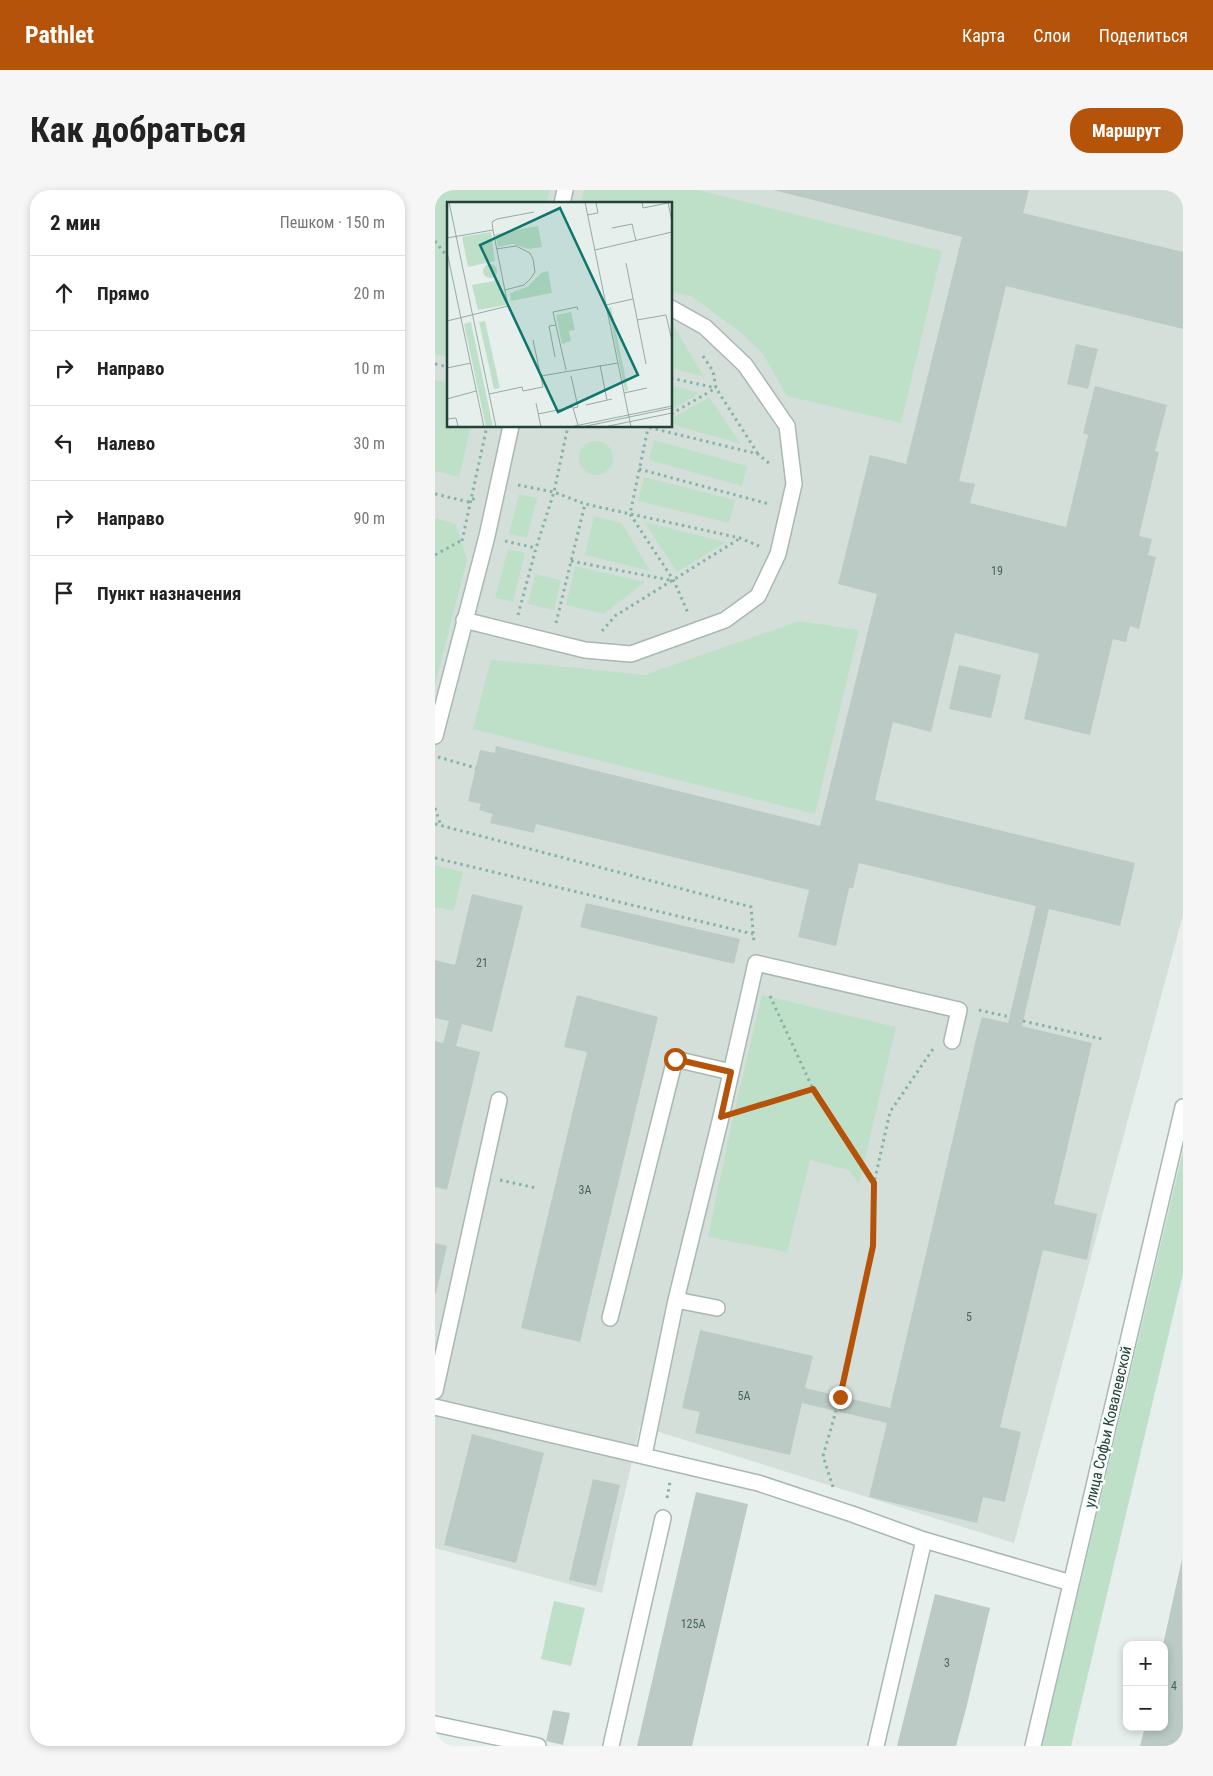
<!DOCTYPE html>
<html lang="ru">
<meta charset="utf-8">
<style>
:root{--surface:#fff;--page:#f6f6f6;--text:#222;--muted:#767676;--line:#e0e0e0;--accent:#b45309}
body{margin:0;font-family:"Roboto Condensed",sans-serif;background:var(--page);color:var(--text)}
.controls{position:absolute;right:15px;bottom:15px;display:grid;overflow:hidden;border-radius:10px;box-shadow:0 2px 8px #0003}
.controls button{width:45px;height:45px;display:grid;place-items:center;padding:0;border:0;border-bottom:1px solid var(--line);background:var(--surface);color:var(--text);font:25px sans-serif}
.stop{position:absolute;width:15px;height:15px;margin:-11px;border:4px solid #b45309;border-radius:50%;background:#fff}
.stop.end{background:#b45309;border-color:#fff;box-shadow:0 1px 5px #0008}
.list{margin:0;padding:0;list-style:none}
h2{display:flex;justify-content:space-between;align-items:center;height:65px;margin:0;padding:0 20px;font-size:21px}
h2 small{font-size:16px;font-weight:400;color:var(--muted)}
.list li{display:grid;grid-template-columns:32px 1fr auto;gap:15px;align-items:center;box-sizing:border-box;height:75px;padding:0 20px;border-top:1px solid var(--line)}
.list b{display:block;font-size:19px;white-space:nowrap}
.list em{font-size:16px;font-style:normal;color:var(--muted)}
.icon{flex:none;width:28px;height:28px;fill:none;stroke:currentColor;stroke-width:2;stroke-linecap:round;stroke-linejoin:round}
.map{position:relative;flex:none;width:748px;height:1556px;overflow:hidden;border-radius:20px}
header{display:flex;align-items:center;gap:30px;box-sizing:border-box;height:70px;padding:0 25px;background:var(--accent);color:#fff}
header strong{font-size:24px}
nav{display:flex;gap:28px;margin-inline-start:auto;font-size:18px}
.intro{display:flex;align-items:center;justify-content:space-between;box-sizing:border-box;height:120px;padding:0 30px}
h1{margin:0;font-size:35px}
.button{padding:12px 22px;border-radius:20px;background:var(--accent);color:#fff;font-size:18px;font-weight:700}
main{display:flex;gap:30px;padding:0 30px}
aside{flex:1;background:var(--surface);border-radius:20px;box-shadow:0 2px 8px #0003}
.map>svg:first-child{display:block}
</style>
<header>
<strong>Pathlet</strong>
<nav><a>Карта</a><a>Слои</a><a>Поделиться</a></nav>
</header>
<div class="intro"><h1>Как добраться</h1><a class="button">Маршрут</a></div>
<main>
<aside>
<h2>2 мин<small>Пешком · 150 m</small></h2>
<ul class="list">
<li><svg class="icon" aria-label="ahead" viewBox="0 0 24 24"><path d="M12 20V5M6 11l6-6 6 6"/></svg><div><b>Прямо</b></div><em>20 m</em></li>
<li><svg class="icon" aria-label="right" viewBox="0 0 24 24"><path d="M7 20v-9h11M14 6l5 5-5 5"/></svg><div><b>Направо</b></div><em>10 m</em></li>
<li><svg class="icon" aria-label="left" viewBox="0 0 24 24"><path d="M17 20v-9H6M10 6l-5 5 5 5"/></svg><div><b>Налево</b></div><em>30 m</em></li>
<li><svg class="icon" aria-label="right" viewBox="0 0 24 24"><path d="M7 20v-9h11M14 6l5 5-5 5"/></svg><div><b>Направо</b></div><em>90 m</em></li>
<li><svg class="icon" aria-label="arrive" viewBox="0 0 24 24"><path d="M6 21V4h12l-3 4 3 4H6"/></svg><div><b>Пункт назначения</b></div></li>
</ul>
</aside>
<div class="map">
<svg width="748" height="1556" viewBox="0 0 748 1556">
<rect width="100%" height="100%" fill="#e6efeb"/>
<path fill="#d4dfda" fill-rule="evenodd" d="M0,0H748V725L579,1353L205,1236L167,1403L0,1358ZM14,14H236V236H14Z"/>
<path fill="#bfe0c8" d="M0,0H115L112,14H14V167L0,164Z
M149,0H263L507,61L466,233L352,206L328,164L305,142L256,106L236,102V14H146Z
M236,133H237L269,187L236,178Z
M0,190L14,193V236H36L24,287L0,281Z
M236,195L265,203L236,220Z
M274,207L306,254L236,234V229Z
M219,250L312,276L307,296L214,270Z
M144 268a17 17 0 1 1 34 0a17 17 0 1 1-34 0Z
M209,287L300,310L294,333L203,311Z
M84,304L102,308L92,348L74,344Z
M159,326L187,333L215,381L150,365Z
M0,328L21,334L32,370L0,494Z
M209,332L291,352L242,382Z
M73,359L90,363L78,412L60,408Z
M140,376L210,392L169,424L131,415Z
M100,384L126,390L119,420L93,414Z
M364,431L424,440L380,624L38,539L56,470L124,476L209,485Z
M0,675L28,682L19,721L0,717Z
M327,805L461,837L424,994L414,980L375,970L352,1062L273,1047L299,923Z
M748,960V1084L636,1556H607Z
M119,1411L150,1418L136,1476L106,1469Z"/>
<path fill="#bbcac4" d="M338,0H594L588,23L748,62V139L571,96L524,291L540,294L535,313L631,337L653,245L648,243L660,196L732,215L720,261L724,262L704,346L717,349L713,365L721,367L704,439L695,436L691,452L678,449L655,545L589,529L604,464L520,443L496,542L458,532L440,610L700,673L685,736L614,719L587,836L657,853L619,1014L662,1024L652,1070L608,1060L565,1237L586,1242L570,1311V1312L548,1307L542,1333L434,1307L452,1233L367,1213L355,1265L260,1243L265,1222L247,1218L265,1140L378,1166L370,1198L455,1218L542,845L547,827L573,833L601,716L424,673L418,698H414L401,756L363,747L374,700L101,634L99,643L55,633L58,624L44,620L46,614L33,611L45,560L60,563L61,556L385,636L442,404L403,394L435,265L471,274L527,47Z
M641,154L663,159L653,199L632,194Z
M524,475L566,485L556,528L514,519Z
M37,704L88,716L57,842L27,834L21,856L45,862L12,1000L0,997V851L8,853L14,831L0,828V770L20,775Z
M151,713L305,749L299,774L145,737Z
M142,805L223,827L145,1152L86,1138L152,862L129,857Z
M0,1053L12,1056L1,1104H0Z
M37,1244L109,1263L81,1373L9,1355Z
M158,1289L185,1295L161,1396L134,1390Z
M261,1302L313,1314L257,1556H202Z
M747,1369L748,1556H705L710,1537H729L728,1455Z
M500,1404L555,1418L531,1519L521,1556H462Z
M118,1520L135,1523L128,1555L111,1551Z"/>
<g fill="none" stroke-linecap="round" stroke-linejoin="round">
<defs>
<path id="minor" d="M127,14L130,0
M29,430L150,460L196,464L290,430L323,406L343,364L359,294L352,236L310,175L270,137L236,118
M0,546L52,346L76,236
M241,1110L282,1118
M175,1128L240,869L296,882
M0,1201L64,910
M0,1217L323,1293L417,1324L489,1350L636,1393
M209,1265L241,1110L286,927L321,773L524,820L517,851
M0,1534L103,1556
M176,1556L228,1328
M441,1556L489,1350
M598,1556L748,917"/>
</defs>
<use href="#minor" stroke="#a8b8b2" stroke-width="18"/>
<path stroke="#86b3a5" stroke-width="3" stroke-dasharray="2.5 4" stroke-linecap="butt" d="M0,51L14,69
M268,166L278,181L281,198L323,264
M0,174L14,177
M236,188L281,198
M236,224L281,198
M208,236L323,264L336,275
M215,236L213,238L195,324L239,391L253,423
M204,279L334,314
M83,295L119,302L150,314L305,348L324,356
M0,304L34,312L40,308
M27,351L52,236
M70,351L101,358
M0,365L27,350
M136,371L239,391
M83,425L101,358L119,302L133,236
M121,433L150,314
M167,441L180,426L304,349
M3,567L41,578
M0,618L6,636
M0,634L316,717L319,753
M0,668L318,744
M335,806L378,899L439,993
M544,820L575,827
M588,831L667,849
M307,920L378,899
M65,990L101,998
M405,1207L438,1056L439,993L455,922L498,859
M398,1297L388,1266L401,1221
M232,1308L235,1292"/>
<use href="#minor" stroke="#fff" stroke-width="15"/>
</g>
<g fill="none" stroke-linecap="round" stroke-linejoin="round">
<path stroke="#b45309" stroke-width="6" d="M240,869L296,882L286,927L378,899L439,993L438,1056L405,1207"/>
</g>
<g text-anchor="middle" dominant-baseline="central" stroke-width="5" stroke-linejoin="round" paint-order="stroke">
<g font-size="12" fill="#4a645c">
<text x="562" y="381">19</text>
<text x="47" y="773">21</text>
<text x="150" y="1000">3А</text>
<text x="534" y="1127">5</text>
<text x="309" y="1206">5А</text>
<text x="258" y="1434">125А</text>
<text x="512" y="1473">3</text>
<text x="739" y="1496">4</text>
</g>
<g font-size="15" fill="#24423a" stroke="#f7fbf9">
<text transform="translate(673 1237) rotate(-77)">улица Софьи Ковалевской</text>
</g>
</g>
<g transform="translate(12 12)">
<rect width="225" height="225" fill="#e6efeb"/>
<path d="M91,24L95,45L81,47L66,42L51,45L48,32ZM44,30L48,59L21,65L15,35ZM36 69a7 7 0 1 1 14 0a7 7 0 1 1-14 0ZM101,69L105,91L64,99L63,91L80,85L94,71ZM52,78L59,103L31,108L25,83ZM164,105L181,188L178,189L161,106ZM124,110L128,128L122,129L124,139L115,142L109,113ZM38,119L53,186L47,187L32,120ZM24,120L46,225H39L17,122Z" fill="#bfe0c8"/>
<path fill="none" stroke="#98aaa4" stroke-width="1" d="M2,0L49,225M138,0L184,225M195,0L196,6L221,1M221,0L225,20M140,13L151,11L149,1M165,26L185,22L189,39M0,36L46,28L45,20L50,17L87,10M49,47L69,44L83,51L86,57L88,70L84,76L77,83L58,88M148,48L225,30M0,50L37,225M179,61L199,162M159,103L186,97M190,118L219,113L225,139M0,119L61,104L46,28M108,155L102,124L109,123M153,163L160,198M0,166L24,161M119,168L106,110L130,105L131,108M94,174L171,161M124,174L131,205L126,206L131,223M177,191L200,186M42,192L75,185L76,189L96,185L86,138M0,197L29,189M89,201L94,225M139,203L165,197M91,212L126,205M0,217L9,216L11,224M123,225L225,204M135,225L225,206M157,225L225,211"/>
<path fill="#0f766e" fill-opacity="0.15" stroke="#0f766e" stroke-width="2.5" d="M113,6L191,173L111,210L33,43Z"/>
<rect width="225" height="225" fill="none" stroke="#24423a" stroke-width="2.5"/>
</g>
</svg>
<div class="controls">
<button>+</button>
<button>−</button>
</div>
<div class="stop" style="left:240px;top:869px"></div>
<div class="stop end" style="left:405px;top:1207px"></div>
</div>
</main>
